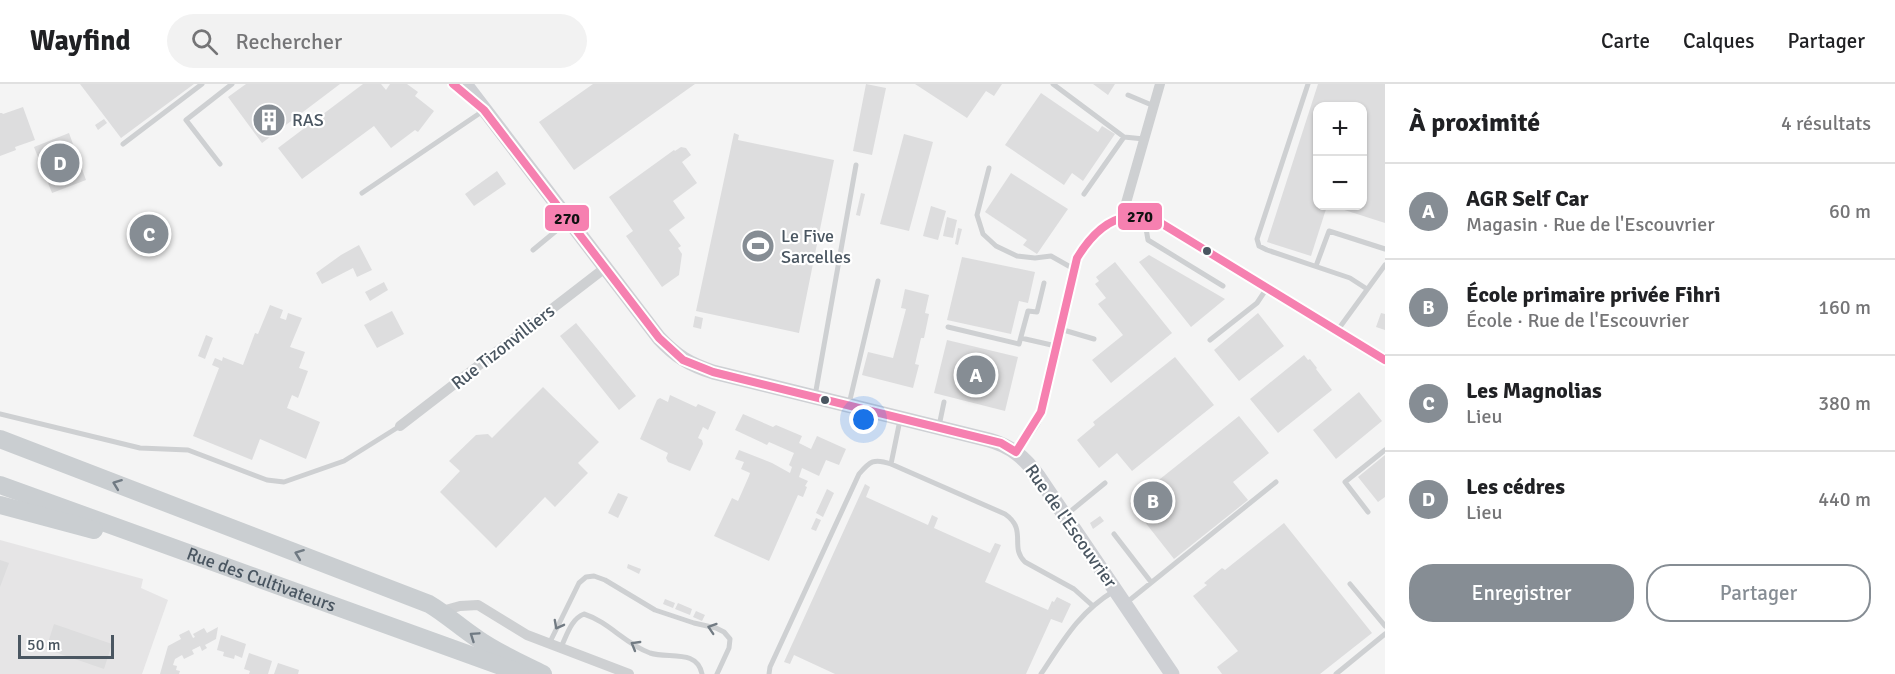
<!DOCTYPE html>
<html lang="fr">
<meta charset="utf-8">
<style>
:root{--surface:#fff;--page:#f2f2f2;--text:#202124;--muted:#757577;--line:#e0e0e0;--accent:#868d94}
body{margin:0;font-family:Signika,sans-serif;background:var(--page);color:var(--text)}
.controls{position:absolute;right:18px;top:18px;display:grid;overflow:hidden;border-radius:12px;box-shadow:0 2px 4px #0004}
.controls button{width:54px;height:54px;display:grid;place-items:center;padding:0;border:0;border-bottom:2px solid var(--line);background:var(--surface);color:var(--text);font:30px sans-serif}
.scale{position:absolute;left:18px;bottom:15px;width:96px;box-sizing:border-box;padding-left:6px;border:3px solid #4a5661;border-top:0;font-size:16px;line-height:21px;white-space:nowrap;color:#4a5661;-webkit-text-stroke:4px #fff;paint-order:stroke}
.you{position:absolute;left:864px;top:336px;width:21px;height:21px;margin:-15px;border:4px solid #fff;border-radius:50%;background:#1a73e8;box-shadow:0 0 0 9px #1a73e833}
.badge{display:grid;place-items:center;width:39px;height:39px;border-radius:50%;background:var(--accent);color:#fff;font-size:20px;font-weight:700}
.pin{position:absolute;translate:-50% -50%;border:3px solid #fff;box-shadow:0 2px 6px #0006}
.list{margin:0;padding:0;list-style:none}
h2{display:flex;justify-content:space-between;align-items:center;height:78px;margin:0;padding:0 24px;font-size:26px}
h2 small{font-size:20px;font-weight:400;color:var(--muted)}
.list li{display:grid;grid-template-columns:39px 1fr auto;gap:18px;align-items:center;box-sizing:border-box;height:96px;padding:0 24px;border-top:2px solid var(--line)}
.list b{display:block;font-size:22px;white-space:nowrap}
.list p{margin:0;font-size:20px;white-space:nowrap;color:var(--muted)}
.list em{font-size:20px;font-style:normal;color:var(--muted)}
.actions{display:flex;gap:12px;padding:18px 24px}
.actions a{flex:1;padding:14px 0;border:2px solid var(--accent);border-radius:24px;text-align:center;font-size:21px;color:var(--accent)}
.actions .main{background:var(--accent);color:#fff}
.icon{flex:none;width:33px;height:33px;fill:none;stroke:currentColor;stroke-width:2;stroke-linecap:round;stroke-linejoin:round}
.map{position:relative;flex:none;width:1385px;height:590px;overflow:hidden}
header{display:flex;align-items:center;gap:36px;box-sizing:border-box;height:84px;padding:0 30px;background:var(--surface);border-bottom:2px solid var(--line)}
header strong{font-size:28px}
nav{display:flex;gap:33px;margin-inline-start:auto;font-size:21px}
.search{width:420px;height:54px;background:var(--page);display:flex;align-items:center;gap:15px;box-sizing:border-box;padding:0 21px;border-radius:33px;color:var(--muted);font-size:22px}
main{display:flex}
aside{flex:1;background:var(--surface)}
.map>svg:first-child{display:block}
</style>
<header>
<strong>Wayfind</strong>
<div class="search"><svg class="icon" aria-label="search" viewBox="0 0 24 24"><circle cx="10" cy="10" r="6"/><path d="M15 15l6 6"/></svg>Rechercher</div>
<nav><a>Carte</a><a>Calques</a><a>Partager</a></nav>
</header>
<main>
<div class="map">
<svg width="1385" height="590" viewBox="0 0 1385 590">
<rect width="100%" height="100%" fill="#f4f4f4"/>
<path fill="#e6e5e6" d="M0,456L143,495L141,504L168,516L142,590H0Z"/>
<path fill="#ddddde" d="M80,0H194L121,54Z
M246,0H340L262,59L228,13Z
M363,0H381L386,6L390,0H407L418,8L415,12L434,27L418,48L415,46L391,64L374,42L302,95L278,64Z
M593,0H695L574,86L539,38Z
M866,0L886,4L872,71L853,67Z
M915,0H1002L994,12L986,7L967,34Z
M1093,0H1115L1108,11Z
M1318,0H1385V139L1332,122H1362V22H1317V122H1327L1311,172L1267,158Z
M1041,9L1098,48L1102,42L1115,50L1083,97L1072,89L1064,101L1005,61Z
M23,23L35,56L15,63L16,66L0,72V29H2L3,30Z
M104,35L107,39L98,46L95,41Z
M69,49L86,96L52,109L34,63Z
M734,49L739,51L738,56L834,76L799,249L696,227Z
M904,50L933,58L909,147L880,140Z
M681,63L686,64L691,71L682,78L697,99L673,117L685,134L669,146L681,162L678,164L682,170L679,191L662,203L626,152L633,147L609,113L674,66L675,67Z
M497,87L506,100L474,122L465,110Z
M1011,89L1068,125L1037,170L1023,161L1027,156L985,128Z
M861,109L865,110L860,132L856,131Z
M931,122L946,127L938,156L923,152Z
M947,133L957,136L953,154L943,152Z
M154,138L161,155L143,163L136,146Z
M958,144L962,145L958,161L955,160Z
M359,161L372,186L357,193L353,184L322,200L316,189L341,171Z
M1149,171L1225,215L1191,243L1139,178Z
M962,173L1035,188L1028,219L1019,217L1011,250L947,236Z
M1115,178L1172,249L1111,299L1092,276L1123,251L1098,220L1106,214L1095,200L1099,197L1096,193Z
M384,198L388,206L370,217L365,208Z
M905,205L929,211L925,229L929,230L924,254H921L915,280L919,281L913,304L862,291L868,268L893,274L906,225L901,224Z
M270,221L283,226L280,234L286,236L288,229L302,234L290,263L305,268L299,284L308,287L298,314L292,311L287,324L320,338L306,375L260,355L252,376L193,352L219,284L212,281L215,274L222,277L223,273L225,274L243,281L255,249L258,250Z
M392,227L404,250L377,264L364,241Z
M1258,229L1284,262L1239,297L1214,266Z
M1381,229L1385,230V246L1376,243Z
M695,232L703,234L701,245L693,243Z
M576,239L636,312L619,326L560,252Z
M206,251L213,254L205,275L198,272Z
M947,256L1018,273L1005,327L934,309Z
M1304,271L1308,276L1310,275L1317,284L1316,285L1332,306L1278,349L1250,315Z
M1175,273L1214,321L1132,387L1117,369L1099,384L1077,356L1095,341L1093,338Z
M543,303L599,358L578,379L588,389L582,395L555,423L545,413L496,464L440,408L460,387L449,377L476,351L488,350L492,354Z
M1359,308L1382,337L1336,375L1313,346Z
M670,311L696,323L698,320L716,328L708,346L703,343L698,354L702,356L703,360L690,387L668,378L666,374L668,369L640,355L657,316L660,314L668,318Z
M743,330L773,343L776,341L802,352L799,359L811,365L817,352L846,365L839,381L826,376L819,392L802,384L799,393L808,397L805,402L807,403L803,413L798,411L769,477L714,452L732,414L738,417L749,392L750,389L741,385L744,378L735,375L739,366L772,379L790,389L792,383L789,381L794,369L769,358L767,361L735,346Z
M1239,332L1269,369L1233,398L1248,416L1174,475L1130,419Z
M1385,371V413L1378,418L1358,393Z
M865,400L870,403L866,413L928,441L932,431L938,434L934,444L990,469L995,459L1001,461L985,498L1048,526L1052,517L1054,518L1057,513L1071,520L1062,539L1051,535L1026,590H835L794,571L790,580L784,578Z
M827,405L834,409L823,433L816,429Z
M618,409L628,413L618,434L608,429Z
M1100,432L1104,437L1093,445L1090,439Z
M816,434L821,436L816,447L811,445Z
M1284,439L1372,549L1320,590H1222L1217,583L1238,567L1193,512L1207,501L1204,499L1222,484L1225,486Z
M0,476L9,479L0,503Z
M628,480L641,485L639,490L627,484Z
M665,515L675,519L673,524L663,520Z
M678,519L692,525L690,531L675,525Z
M696,527L705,531L702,537L693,533Z
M54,540L112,560L104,585L46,565Z
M218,543L216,555L205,561L207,564L202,567L200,562L192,566L194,570L184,575L182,571L175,575L173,581L177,582L176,586L180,587L179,590H160L168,562L181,555L179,551L189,546L193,554L195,553L193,550L204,544L207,549Z
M221,551L246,560L242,574L235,571L234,575L223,572L224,568L217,566Z
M249,569L272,577L268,590H249L250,587L244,585Z
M278,579L299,586L298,590H274Z"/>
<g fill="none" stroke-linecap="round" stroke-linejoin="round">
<path stroke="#ced0d2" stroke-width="5" d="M1053,0L1124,53L1084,110
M1308,0L1257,155L1259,162L1267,166L1350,194L1367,205
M1128,11L1154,22
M1124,53L1144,55
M123,60L202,0
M220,80L186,36L232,0
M989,84L977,131L983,150L996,162L1017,172L1035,174L1051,172L1074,185
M362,109L483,27
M1144,133L1148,156L1223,202
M533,166L568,137
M1316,182L1329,147L1385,165
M948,243L1019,260L1028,227L1037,228L1044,199
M1060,245L1094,255
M1337,247L1385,181
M1021,254L1056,262
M1210,256L1257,219L1267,204
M815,312L856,81
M849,320L878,197
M0,330L140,364L188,366L267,396L284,398L344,377L400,342
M939,342L944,318
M891,380L1005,430C1028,446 1009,463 1025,478L1074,505L1093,522
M1368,428L1345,398L1385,366
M1066,431L1105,399
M1114,450L1151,498
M1350,500L1385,542
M1126,519L1276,398
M549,560L579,499L586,493L594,492L605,496L655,526L694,539L716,544L724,548L730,555L729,564L717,590
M561,563C567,551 571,535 584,530C609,538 625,560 650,569C669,575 697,565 702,590
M769,590L770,583L859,390C870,377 874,374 891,380L900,336
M1041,590C1063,557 1079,528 1114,507
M1336,590L1385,550"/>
<path stroke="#ced0d2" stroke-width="10" d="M1122,133L1160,0
M400,342L605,184
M1016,368L1035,340L1041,328L1077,174C1086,158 1103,140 1122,134C1130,131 1142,133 1151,133L1385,276
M442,527L460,522L478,521L527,551L629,590"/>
<path stroke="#ced0d4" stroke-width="15" d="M465,0L659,254C677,273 689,280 713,288L989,356C1011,362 1025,374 1038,392L1172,590"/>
<g stroke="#caced1" stroke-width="18">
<path d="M0,355L429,520C446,530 461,544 478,555C498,569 521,579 543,590"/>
<path id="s1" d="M0,401L520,589"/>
<path d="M0,421L94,446"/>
</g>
<defs>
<path id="bus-1" d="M453,0L484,26L659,254L683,276L713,288L1001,359L1016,368
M1016,368L1041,328L1077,174C1088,156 1105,136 1127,133C1135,132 1143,133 1151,133L1385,276"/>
</defs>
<use href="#bus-1" stroke="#fff" stroke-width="12"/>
<use href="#bus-1" stroke="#f680b0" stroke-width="8"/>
</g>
<defs><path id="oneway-chevron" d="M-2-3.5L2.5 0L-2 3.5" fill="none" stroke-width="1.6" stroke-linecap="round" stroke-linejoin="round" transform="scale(1.5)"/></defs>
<g stroke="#707a83">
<use href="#oneway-chevron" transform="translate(117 400) rotate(-159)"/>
<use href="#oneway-chevron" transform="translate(299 470) rotate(-159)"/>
<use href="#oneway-chevron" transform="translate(474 552) rotate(-146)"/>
</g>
<g stroke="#727b83">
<use href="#oneway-chevron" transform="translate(558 541) rotate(118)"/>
<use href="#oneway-chevron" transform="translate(712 544) rotate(-162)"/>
<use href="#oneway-chevron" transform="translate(635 561) rotate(-150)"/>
</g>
<defs>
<symbol id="building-disc" viewBox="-11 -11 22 22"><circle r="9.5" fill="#868d94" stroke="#fff"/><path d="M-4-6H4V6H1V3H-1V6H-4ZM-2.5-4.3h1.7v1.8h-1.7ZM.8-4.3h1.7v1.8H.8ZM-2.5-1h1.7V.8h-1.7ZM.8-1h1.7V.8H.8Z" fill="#fff"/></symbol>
<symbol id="stadium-disc" viewBox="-11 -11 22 22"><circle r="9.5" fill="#868d94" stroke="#fff"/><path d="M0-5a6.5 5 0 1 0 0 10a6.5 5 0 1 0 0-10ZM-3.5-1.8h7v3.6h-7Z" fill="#fff"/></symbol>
</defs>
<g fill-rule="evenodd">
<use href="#building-disc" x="250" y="17" width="38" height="38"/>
<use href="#stadium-disc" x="739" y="143" width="38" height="38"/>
</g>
<g fill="#4a5661" stroke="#fff" stroke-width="2">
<circle cx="1207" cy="167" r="5"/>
<circle cx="825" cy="316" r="5"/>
</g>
<g text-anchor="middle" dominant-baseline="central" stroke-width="4.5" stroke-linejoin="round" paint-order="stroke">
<g font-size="18" fill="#4a5661" stroke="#fff" text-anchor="start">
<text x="292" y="36">RAS</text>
<text x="781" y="152">Le Five<tspan x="781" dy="21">Sarcelles</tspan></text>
</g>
<g font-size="18" fill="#4a5661" stroke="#fff">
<text transform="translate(503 263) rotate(-38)">Rue Tizonvilliers</text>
<text transform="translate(1071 442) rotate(55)">Rue de l'Escouvrier</text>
<text stroke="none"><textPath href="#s1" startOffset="278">Rue des Cultivateurs</textPath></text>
</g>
</g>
<g stroke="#fff" stroke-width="2">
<rect x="1117" y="118" width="46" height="29" rx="6" fill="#f680b0"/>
<rect x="544" y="120" width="46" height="28" rx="6" fill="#f680b0"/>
</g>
<g font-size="16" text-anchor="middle" font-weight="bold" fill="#111">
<text x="1140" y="138">270</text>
<text x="567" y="140">270</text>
</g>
</svg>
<div class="controls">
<button>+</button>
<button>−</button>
</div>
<div class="scale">50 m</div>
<div class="you"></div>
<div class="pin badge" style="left:976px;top:291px">A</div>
<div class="pin badge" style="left:1153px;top:417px">B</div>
<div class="pin badge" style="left:149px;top:150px">C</div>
<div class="pin badge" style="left:60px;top:79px">D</div>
</div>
<aside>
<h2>À proximité<small>4 résultats</small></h2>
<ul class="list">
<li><span class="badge">A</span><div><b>AGR Self Car</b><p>Magasin · Rue de l'Escouvrier</p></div><em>60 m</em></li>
<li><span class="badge">B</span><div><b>École primaire privée Fihri</b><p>École · Rue de l'Escouvrier</p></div><em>160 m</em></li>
<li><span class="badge">C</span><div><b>Les Magnolias</b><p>Lieu</p></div><em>380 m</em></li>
<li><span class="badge">D</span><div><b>Les cédres</b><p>Lieu</p></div><em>440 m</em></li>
</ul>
<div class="actions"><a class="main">Enregistrer</a><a>Partager</a></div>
</aside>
</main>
